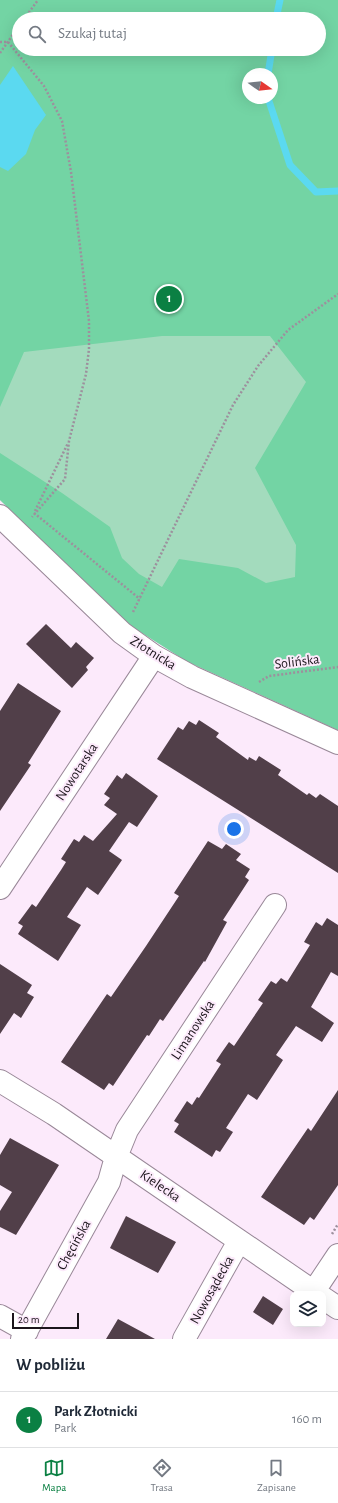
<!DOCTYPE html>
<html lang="pl">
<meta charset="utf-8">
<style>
:root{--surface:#fff;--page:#f6f6f7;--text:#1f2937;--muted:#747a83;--line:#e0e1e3;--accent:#0b8043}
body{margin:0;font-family:"Alegreya Sans",sans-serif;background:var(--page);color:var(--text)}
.controls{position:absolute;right:12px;bottom:12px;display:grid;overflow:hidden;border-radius:8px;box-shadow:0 4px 16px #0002}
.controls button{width:36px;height:36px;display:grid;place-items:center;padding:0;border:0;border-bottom:1px solid var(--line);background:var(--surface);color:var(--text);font:20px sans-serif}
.compass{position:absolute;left:242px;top:68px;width:36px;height:36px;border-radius:50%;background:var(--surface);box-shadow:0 4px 16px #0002;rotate:104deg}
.scale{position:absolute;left:12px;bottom:10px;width:67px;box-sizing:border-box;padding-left:4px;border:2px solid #1b151b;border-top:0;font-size:11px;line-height:14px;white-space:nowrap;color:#1b151b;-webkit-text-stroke:3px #fceafb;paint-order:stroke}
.you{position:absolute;left:234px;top:829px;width:14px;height:14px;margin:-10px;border:3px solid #fff;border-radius:50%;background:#1a73e8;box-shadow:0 0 0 6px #1a73e833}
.badge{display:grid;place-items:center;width:26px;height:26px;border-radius:50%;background:var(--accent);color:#fff;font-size:13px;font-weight:700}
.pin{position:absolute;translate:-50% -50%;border:2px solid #fff;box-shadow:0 1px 4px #0006}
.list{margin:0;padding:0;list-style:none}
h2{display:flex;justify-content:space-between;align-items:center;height:52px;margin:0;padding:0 16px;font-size:17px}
h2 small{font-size:13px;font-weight:400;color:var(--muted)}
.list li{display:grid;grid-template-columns:26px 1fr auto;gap:12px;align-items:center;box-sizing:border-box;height:56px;padding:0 16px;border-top:1px solid var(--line)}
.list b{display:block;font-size:15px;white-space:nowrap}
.list p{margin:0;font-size:13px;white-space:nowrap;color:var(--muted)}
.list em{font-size:13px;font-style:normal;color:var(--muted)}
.icon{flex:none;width:22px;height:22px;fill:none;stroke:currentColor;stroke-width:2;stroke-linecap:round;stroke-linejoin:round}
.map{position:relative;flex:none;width:338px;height:1339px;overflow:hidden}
.search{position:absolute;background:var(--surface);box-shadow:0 4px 16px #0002;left:12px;right:12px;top:12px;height:44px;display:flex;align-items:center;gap:10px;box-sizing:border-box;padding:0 14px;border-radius:22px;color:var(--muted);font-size:15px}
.sheet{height:108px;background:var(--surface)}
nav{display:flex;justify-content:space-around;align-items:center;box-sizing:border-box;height:56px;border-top:1px solid var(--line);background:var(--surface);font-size:11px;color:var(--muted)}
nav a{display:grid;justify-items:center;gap:2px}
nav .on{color:var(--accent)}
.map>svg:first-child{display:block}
</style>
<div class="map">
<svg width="338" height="1339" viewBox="0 0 338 1339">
<rect width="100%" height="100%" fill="#fceafb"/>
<path fill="#a3dbbd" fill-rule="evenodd" d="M0,0H338V730L186,661L0,500ZM19,19H319V49H19ZM248,74H272V98H248Z"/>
<path fill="#73d4a4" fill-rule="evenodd" d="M0,0H338V730L186,661L123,621L0,500V453L62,493L110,527L122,558L139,574L162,587L179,559L238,568L266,583L295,577L296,545L255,468L306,382L270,336H162L24,352L0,407ZM19,19H319V49H19ZM248,74H272V98H248Z"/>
<path fill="#5bd9f0" d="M13,66L46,115L35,130L26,154L8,171L0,167V85Z"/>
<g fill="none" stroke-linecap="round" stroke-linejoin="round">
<path stroke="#5bd9f0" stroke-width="7" d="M276,19L280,0
M268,74L272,49
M268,98L290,165L316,192L338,191"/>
</g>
<path fill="#513f49" d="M46,624L71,648L76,642L94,658L86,667L88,670L72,688L26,644Z
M18,683L61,711L28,763L31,765L0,811V711Z
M199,720L219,733L216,737L248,760L249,757L256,761L259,756L281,770L278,775L307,795L309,793L316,798L320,794L338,806V873L157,759L178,727L183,730L189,721L196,725Z
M126,773L158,796L137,827L129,822L109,851L122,860L98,895L87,887L67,917L81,925L58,961L18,934L23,926L18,923L32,904L36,907L61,870L66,862L61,859L74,839L79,842L84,835L93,841L117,814L104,805L110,798L104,794L117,775L122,779Z
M208,841L222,849L226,844L241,854L236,860L250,869L245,877L249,880L223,920L227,922L205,962L204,961L163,1021L160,1019L149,1036L147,1035L113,1086L109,1083L104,1090L61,1062L107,994L111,997L146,946L179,896L174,893Z
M327,918L338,925V976L331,972L311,1007L334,1023L322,1042L296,1026L276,1055L283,1060L257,1100L248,1094L226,1128L233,1132L220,1152L216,1150L212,1157L174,1132L179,1124L174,1121L187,1101L192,1105L197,1097L199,1098L221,1064L216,1061L222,1052L229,1042L234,1046L263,1003L258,1000L271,981L276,984L281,978L287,982L310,945L304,942L316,922L322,926Z
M0,964L32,985L27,993L34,997L21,1018L14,1013L0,1034Z
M338,1090V1185L314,1220L310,1217L304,1225L261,1197L308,1128L311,1131Z
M10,1138L59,1165L16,1235L0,1227V1211L12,1192L0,1185V1155Z
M126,1216L176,1242L158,1273L110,1248Z
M263,1296L283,1309L273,1325L253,1312Z
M118,1319L155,1339H106Z"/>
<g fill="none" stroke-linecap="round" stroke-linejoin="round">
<defs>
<path id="street" d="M0,516L122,633L154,656L192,677L338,743
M0,888L154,656
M0,1081L54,1114L317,1294
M314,1291L338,1255
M323,1298L338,1308
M0,1316L27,1331
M22,1339L109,1182L116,1157L127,1130L275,905
M184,1339L239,1241"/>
</defs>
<use href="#street" stroke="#998898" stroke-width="24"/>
<path stroke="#9d909d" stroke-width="2.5" stroke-dasharray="2 2" stroke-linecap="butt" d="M24,19L38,0
M0,42H7
M8,42L44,86L62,121L71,172L89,321V349L86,374L69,441L65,479L32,517
M0,53L19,26
M35,511L68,443
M34,513L140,599
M133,612L233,405L258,366L288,330L338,294
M259,682L269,676L338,667
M332,1234L338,1224"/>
<use href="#street" stroke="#fff" stroke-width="22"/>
</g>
<g text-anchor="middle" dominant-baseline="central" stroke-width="4" stroke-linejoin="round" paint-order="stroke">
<g font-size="14" fill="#1b151b" stroke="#fceafb">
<text transform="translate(153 653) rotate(32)">Złotnicka</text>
<text transform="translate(297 662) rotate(-7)">Solińska</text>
<text transform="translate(77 772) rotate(-57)">Nowotarska</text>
<text transform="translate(193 1030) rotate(-57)">Limanowska</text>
<text transform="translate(160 1186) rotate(34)">Kielecka</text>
<text transform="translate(74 1245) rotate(-61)">Chęcińska</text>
<text transform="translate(212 1290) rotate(-61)">Nowosądecka</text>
</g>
</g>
</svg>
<div class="controls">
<button><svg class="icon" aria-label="layers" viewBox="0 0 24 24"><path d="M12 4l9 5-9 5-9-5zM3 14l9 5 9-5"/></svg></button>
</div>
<svg class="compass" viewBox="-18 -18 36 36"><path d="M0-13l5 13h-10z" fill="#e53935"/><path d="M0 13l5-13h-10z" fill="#747a83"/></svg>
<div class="scale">20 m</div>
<div class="you"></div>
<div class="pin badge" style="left:169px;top:299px">1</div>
<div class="search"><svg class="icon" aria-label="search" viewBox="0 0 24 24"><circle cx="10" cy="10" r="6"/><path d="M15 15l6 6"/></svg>Szukaj tutaj</div>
</div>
<section class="sheet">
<h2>W pobliżu<small></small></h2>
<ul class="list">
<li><span class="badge">1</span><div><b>Park Złotnicki</b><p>Park</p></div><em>160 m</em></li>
</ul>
</section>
<nav>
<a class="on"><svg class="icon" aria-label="map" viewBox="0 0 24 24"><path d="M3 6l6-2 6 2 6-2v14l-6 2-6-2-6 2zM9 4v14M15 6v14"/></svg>Mapa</a>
<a><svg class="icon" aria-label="directions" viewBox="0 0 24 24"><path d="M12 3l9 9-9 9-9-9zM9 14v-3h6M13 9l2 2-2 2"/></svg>Trasa</a>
<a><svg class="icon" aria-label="saved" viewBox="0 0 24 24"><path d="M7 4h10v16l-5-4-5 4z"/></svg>Zapisane</a>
</nav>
